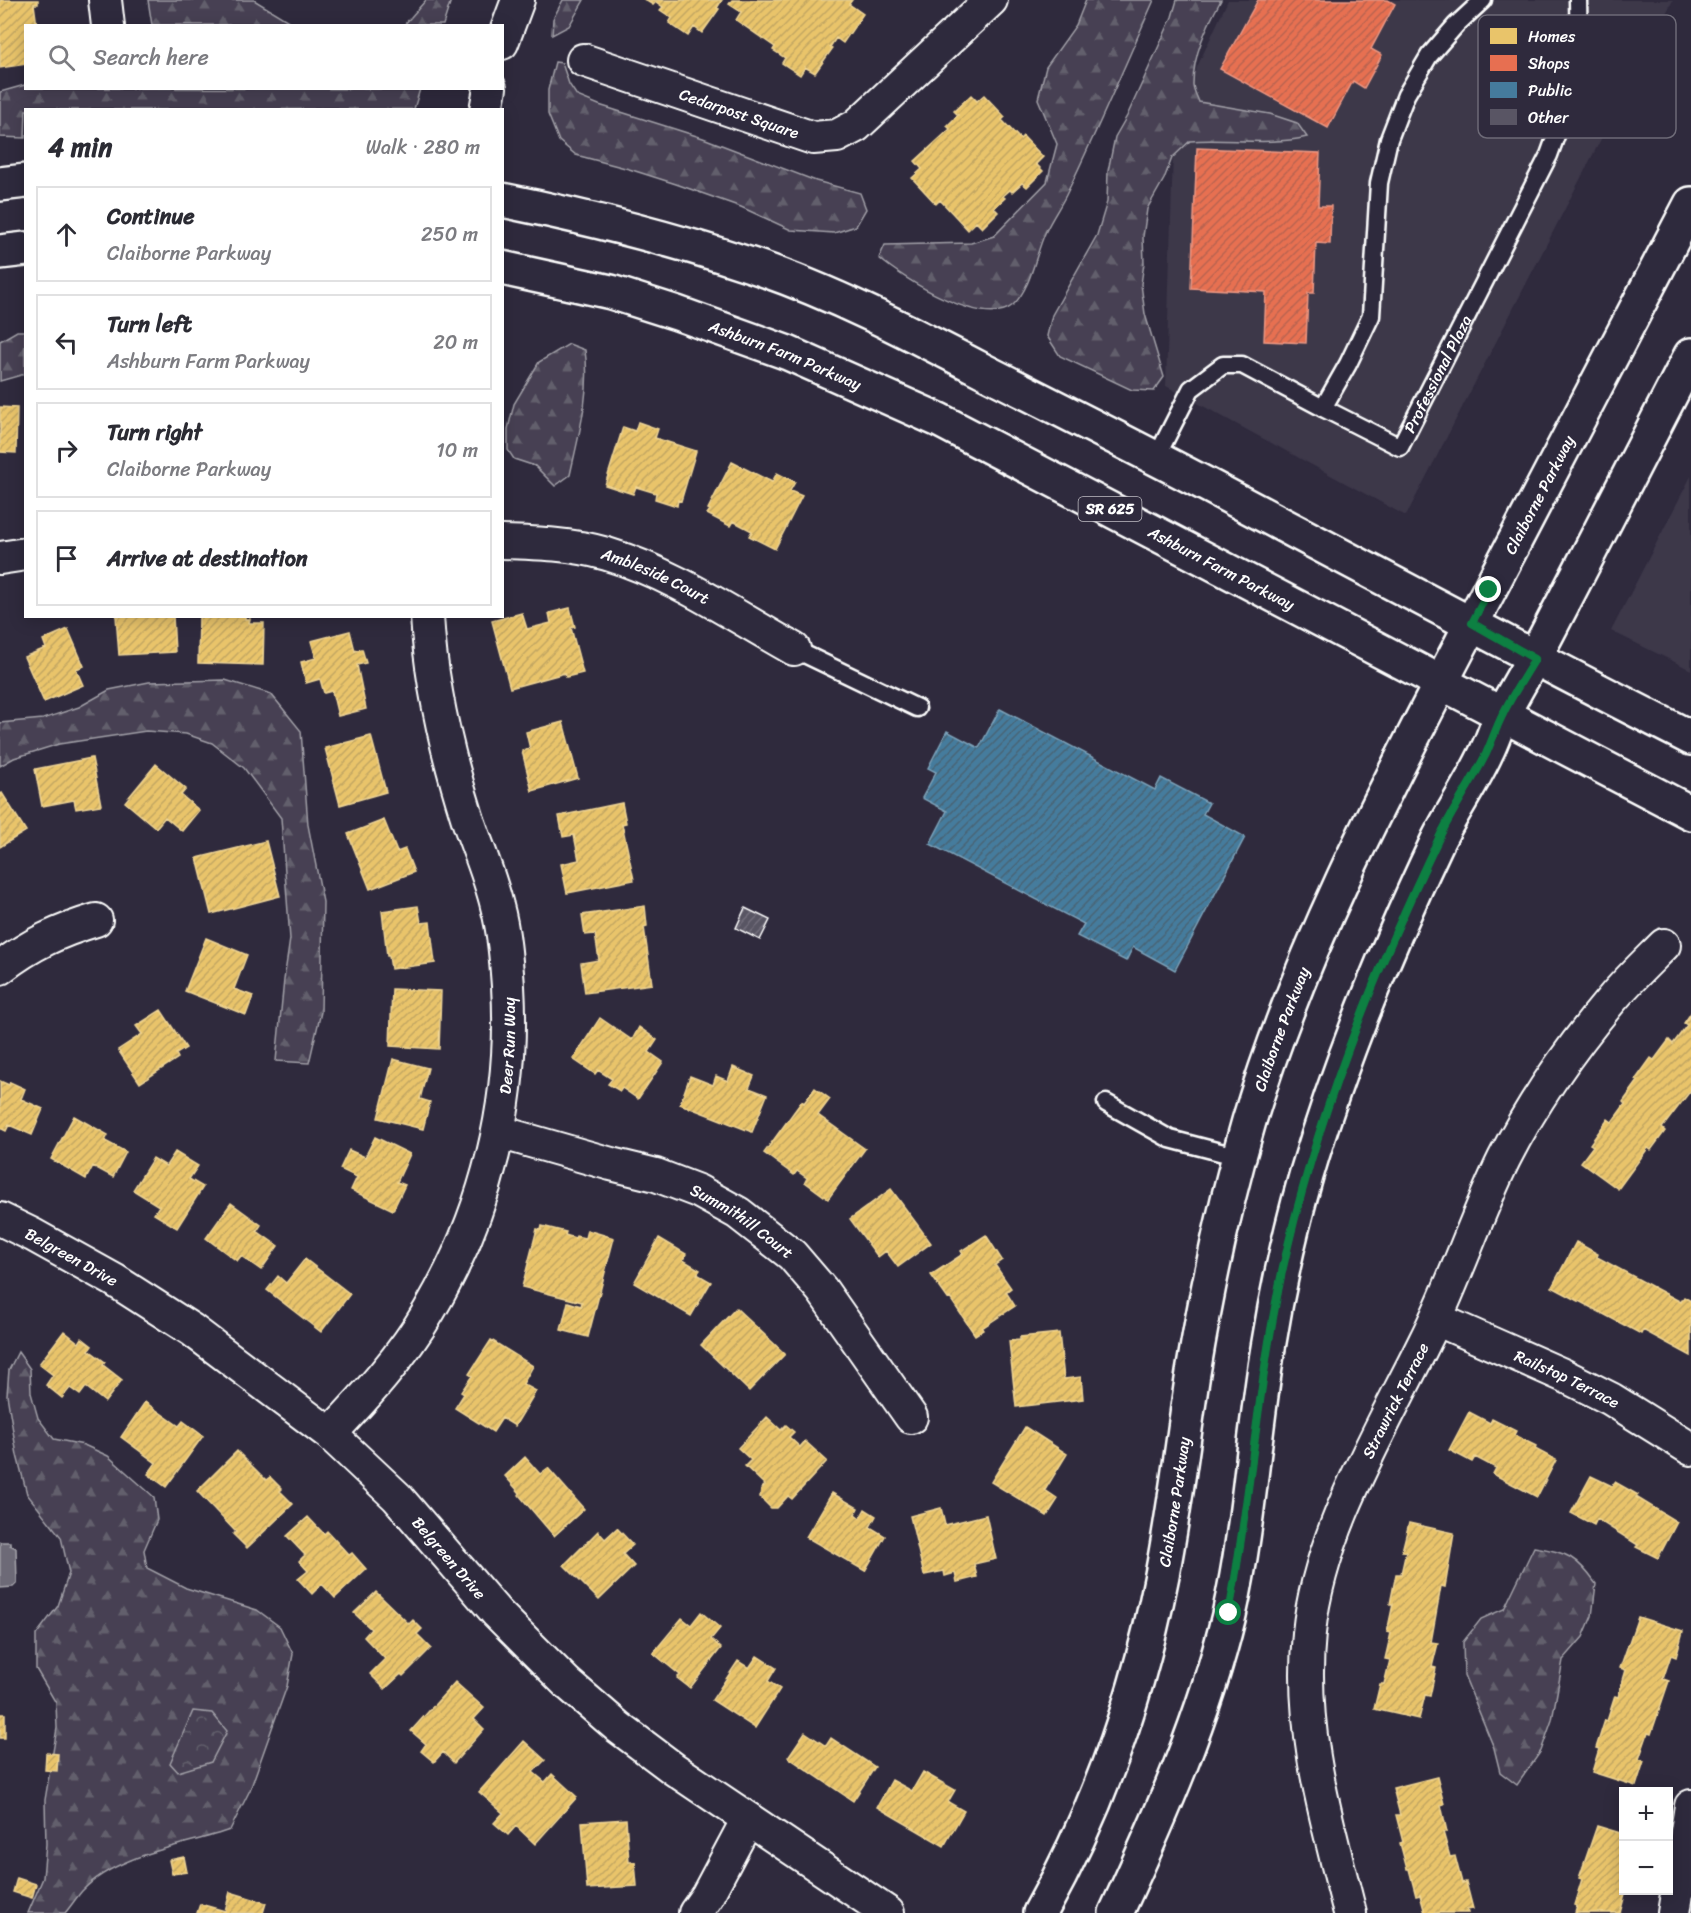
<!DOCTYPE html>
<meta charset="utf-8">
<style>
:root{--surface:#fff;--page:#f7f7f7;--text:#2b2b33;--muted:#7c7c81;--line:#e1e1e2}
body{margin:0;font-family:Sriracha,sans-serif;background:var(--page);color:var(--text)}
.controls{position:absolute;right:18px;bottom:18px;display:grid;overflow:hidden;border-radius:0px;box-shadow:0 3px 15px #0003}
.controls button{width:54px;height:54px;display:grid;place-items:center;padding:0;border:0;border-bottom:2px solid var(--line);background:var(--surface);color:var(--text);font:30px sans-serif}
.stop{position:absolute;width:18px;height:18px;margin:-14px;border:4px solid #0b8043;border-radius:50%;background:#fff}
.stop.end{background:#0b8043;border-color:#fff;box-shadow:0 2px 6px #0008}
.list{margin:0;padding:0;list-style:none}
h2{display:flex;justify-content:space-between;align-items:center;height:78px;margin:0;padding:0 24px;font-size:26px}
h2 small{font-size:20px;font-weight:400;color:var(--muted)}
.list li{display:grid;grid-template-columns:39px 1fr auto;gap:18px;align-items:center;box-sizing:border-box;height:96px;margin:0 12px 12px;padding:0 12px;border:2px solid var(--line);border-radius:0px}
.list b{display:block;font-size:22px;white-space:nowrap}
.list p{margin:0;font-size:20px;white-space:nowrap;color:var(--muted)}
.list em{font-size:20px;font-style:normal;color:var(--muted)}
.icon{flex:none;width:33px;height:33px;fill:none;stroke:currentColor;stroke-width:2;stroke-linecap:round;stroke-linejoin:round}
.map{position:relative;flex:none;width:1691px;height:1913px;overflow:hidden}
.search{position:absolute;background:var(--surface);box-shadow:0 3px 15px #0003;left:24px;top:24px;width:480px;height:66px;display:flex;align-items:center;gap:15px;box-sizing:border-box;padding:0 21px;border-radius:0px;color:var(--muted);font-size:22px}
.panel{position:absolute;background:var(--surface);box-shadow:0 3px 15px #0003;left:24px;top:108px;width:480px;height:510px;border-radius:0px}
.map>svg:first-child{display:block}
</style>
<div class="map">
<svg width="1691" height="1913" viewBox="0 0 1691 1913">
<defs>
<pattern id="forest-firs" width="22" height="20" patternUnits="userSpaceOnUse" patternTransform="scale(1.5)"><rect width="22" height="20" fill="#464152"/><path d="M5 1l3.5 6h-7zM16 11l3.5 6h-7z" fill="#625e6c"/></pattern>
<pattern id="park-crowns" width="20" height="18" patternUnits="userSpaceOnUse" patternTransform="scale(1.5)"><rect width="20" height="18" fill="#464152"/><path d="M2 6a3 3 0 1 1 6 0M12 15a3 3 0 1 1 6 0" fill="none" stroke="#625e6c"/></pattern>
<pattern id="homes-hatch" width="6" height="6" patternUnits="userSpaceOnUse" patternTransform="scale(1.5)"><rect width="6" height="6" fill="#e9c46a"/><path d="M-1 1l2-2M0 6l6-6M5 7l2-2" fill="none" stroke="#c2a662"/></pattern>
<pattern id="shops-hatch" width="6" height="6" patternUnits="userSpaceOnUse" patternTransform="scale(1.5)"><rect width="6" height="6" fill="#e76f51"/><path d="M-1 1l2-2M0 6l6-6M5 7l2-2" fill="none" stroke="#b86450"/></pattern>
<pattern id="public-hatch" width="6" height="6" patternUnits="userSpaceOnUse" patternTransform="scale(1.5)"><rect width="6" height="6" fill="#457b9d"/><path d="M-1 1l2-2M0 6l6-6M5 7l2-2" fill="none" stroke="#486474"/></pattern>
<pattern id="building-hatch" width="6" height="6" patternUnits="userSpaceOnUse" patternTransform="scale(1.5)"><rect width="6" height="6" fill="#595564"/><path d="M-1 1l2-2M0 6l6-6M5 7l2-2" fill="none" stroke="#726e7b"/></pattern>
</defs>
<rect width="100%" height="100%" fill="#2f2a3d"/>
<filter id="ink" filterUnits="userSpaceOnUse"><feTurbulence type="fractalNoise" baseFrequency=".0167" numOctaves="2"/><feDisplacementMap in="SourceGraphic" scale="12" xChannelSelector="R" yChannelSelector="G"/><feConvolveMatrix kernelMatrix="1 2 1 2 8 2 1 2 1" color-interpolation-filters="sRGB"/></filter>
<g filter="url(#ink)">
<path fill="#3c3749" d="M1228,0H1673L1406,516L1166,386L1174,117Z
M1691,476V670L1611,631Z"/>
<path fill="url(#forest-firs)" stroke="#a2a0a8" stroke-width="1.5" d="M148,0H254L295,25H152Z
M426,0H451L443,25H404Z
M563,0H584L569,26L552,35L553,19Z
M1086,0H1154C1125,65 1097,131 1066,195C1060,207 1052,218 1046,231C1035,254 1032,287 1013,305C984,330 902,278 879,258L885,245L971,243L994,236L1047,182L1057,144L1038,99L1046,67L1076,25Z
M1177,0H1221C1207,26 1193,54 1193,84C1193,90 1197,96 1199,102L1270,114L1297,123L1307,137C1268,146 1229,138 1190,141L1172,158L1164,179L1147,209L1143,237L1144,263L1141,284L1145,314L1164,377L1154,391L1132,390L1060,356L1047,336L1052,315L1097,235L1107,202L1108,171L1115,137L1127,116L1172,17Z
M555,62L562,63L569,84L577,96L599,105L703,138L816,181L860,193L866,209L856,226L834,233L791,230L741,207L676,184L629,169L576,155L559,141L548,114V90Z
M25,85L26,88L420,89L414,109L26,110L25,138L0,137V92Z
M17,331H25V374L0,381V341Z
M569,344L585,350C591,392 579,434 570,475L555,486L535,466L514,459L508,450V429L514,404L539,362Z
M225,680L271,694L301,731L308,825L323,902L321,1012L309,1063L276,1061L284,980L290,939L281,818L244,768L212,743L186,734L146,731L59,744L14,758L0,766V723L43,719L79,707L109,690L149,682Z
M18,1352L30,1369L31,1393L38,1418L54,1439L84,1445L108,1456L154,1497L157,1520L144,1550L147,1568L186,1588L257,1610L280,1627L293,1654L287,1686L250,1790L230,1830C184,1846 116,1854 82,1891C76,1898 71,1906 65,1913H28L43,1878L46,1844L45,1800L57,1728L56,1703L36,1669V1635L58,1606L69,1573L61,1537L27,1494L17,1455L7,1395L9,1370Z
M1534,1547C1567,1552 1577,1557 1596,1584L1592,1616L1583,1637L1563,1660L1552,1720L1541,1751L1517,1785L1500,1772L1494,1748L1464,1675L1463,1642L1481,1619L1504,1609Z"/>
<path fill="url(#park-crowns)" stroke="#a2a0a8" stroke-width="1.5" d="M193,1711L212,1713L227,1731L211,1762L178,1772L170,1763Z"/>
<path fill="#6d6a77" stroke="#a7a6ad" stroke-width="1.5" d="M0,1542H10V1545L16,1548L17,1583L13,1587L0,1588Z"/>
<path fill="url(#homes-hatch)" stroke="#f0d697" stroke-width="1.5" d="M0,0H38V4H34L37,26H26V64L0,68Z
M645,0H722L717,8L719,9L702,33L694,27L688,36L669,23L672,18L660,10L663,7L656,2L653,5Z
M732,0H852L849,4L863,14L843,43L836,38L830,47L832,49L815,73L805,67L800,75L782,63L785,58L773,50L775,47L736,20L741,12L729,4Z
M971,95L977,101L984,95L1005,117L1002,120L1020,139L1023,136L1043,157L1036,164L1043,171L1027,187L1022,183L1012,192L1010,190L1003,196L1005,198L994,208L998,212L982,228L976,222L968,230L940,200L936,204L912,178L922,169L915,161L950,129L947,126L958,115L954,111Z
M0,407L17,408L16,453L0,452Z
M638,422L658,429L655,438L696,451L681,501L678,500L677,506L655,499L656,493L636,487L633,494L605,485L623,427L635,431Z
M732,462L772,482L777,473L795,482L790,491L802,496L775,549L749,536L752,531L733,521L730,526L707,514L710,510L708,509Z
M570,608L575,627L571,628L583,673L566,677L565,673L510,688L492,621L522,613L527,629L551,623L549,613Z
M116,616H173L175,652L119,655Z
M199,616H245V619H250L249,623H264L263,665L198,663Z
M68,629L84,666L76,669L83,685L44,702L24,657L46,648L43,640Z
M350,631L355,651L362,649L366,663L357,665L366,709L338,716L332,691L324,693L320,679L306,683L301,662L316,658L311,641Z
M563,722L578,778L532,791L522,751L530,749L526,732Z
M371,736L386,792L340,805L325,748Z
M92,758L101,805L76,809L74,800L42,806L35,769Z
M156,764L186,789L181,795L199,810L182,831L165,817L156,828L125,802Z
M2,793L26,831L0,847V794Z
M622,803L626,823L622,824L634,880L567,893L561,864L579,860L574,835L563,837L559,816Z
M384,820L397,852L405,849L414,872L370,889L348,834Z
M266,841L280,896L211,914L197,858Z
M418,906L421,923L430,922L435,963L391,969L389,956H387L382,911Z
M645,906L647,926L644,927L652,984L585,993L581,963L599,960L595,934L585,935L582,915Z
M206,938L247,955L234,989L253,996L246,1015L185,991Z
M392,989L441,991L439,1049L390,1046Z
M161,1010L186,1048L176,1054L178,1058L140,1083L118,1050L142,1034L136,1026Z
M1691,1013V1090L1662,1128L1665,1131L1651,1150L1648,1148L1618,1189L1581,1162L1593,1146L1590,1144L1608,1119L1612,1122L1625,1104L1623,1102L1638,1081L1636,1079L1651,1058L1654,1060L1669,1040L1673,1044L1687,1025L1684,1023Z
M600,1018L632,1040L639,1027L657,1040L649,1052L663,1062L638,1099L622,1088L620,1091L608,1084L612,1079L598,1070L595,1074L573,1059Z
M393,1059L428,1068L420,1099L430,1102L423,1129L378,1118Z
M733,1067L754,1076L749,1088L767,1095L752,1132L680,1104L690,1076L713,1085L716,1076L728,1081Z
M0,1081L9,1085L10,1082L25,1089L21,1099L43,1109L32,1135L9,1125L6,1131L0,1128Z
M815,1088L830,1099L818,1115L865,1149L828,1199L805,1182L807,1178L797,1171L794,1175L764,1153L802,1101L804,1103Z
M74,1116L108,1135L105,1141L126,1152L113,1177L93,1166L86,1179L51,1159Z
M375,1137L410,1154L397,1182L405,1185L393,1210L351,1190L357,1177L340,1169L349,1150L365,1157Z
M175,1152L198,1166L189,1179L203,1187L177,1228L154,1214L159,1206L133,1190L153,1158L166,1166Z
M891,1189L931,1243L898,1267L886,1251L878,1257L850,1219Z
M231,1203L261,1225L257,1231L278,1246L261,1270L241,1256L237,1261L206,1238Z
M542,1226L566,1232L565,1235L575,1238L576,1236L585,1238L587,1230L614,1238L588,1337L561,1330L568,1302L581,1306L582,1302L522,1287L537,1229L541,1230Z
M986,1235L1002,1260L995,1265L1011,1288L1006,1292L1015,1306L982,1328L983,1330L975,1335L950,1298L948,1299L931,1275L963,1254L961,1251Z
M659,1238L686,1254L683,1260L700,1270L697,1274L711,1282L691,1316L634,1283Z
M1576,1242L1598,1254L1597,1257L1681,1302L1684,1297L1691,1301V1356L1643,1330L1641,1334L1552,1287Z
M305,1259L350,1294L321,1332L267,1290L278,1276L286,1283Z
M736,1308L785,1354L749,1391L701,1345Z
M64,1331L79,1343L82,1338L92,1346L89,1350L105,1362L103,1365L122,1380L105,1402L86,1387L80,1395L70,1388L62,1398L46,1385L53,1375L39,1364Z
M1059,1333L1064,1379L1081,1377L1083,1399L1016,1407L1009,1341L1020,1340V1337Z
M491,1340L533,1366L523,1384L536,1391L515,1426L502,1418L493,1432L455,1408L464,1394L461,1392L472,1376L469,1374Z
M145,1402L179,1426L183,1421L203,1436L166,1487L148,1474L156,1463L121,1437Z
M1469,1412L1490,1423L1492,1419L1516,1431L1514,1435L1536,1446L1535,1449L1556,1460L1537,1497L1493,1474L1496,1468L1475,1457L1472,1462L1449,1450Z
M767,1417L781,1430L786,1425L794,1432L789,1437L800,1447L805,1441L827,1461L792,1499L788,1496L777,1508H771L760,1497L761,1489L765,1485L745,1466L751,1460L738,1448Z
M1025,1427L1067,1454L1045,1490L1058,1499L1047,1516L991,1482Z
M237,1451L266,1480L270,1477L282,1489L280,1491L293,1504L247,1548L233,1534L236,1532L197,1491Z
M525,1457L540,1474L548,1468L584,1509L554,1536L519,1495L520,1493L505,1476Z
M1591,1476L1612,1486L1615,1482L1638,1495L1636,1497L1677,1522L1658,1558L1636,1547L1638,1545L1597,1519L1594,1525L1571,1513Z
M832,1493L858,1508L855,1514L860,1518L865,1509L876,1516L870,1527L885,1536L865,1571L806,1537Z
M941,1508L945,1525L986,1515L996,1559L974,1564L977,1577L957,1582L955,1573L945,1576L944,1571L924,1575L910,1516Z
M308,1517L324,1534L327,1531L349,1555L352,1553L366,1569L335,1598L322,1584L312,1594L298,1579L308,1571L299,1561L305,1555L287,1536Z
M1409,1523L1454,1533L1445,1587L1441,1586L1431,1642L1438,1643L1432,1667L1436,1668L1430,1696L1425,1695L1419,1719L1374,1709L1380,1684H1384L1390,1660L1385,1659L1391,1633L1387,1632L1393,1604H1390L1396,1574H1401L1406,1552L1402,1551Z
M617,1528L633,1545L623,1554L634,1566L599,1600L564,1565L598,1531L605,1539Z
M376,1592L409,1624L413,1620L422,1629L417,1634L431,1648L403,1676L401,1674L385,1689L370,1674L385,1659L364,1637L371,1629L354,1613Z
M701,1612L720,1628L711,1639L721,1648L690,1688L677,1678L680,1675L653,1653L682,1618L691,1625Z
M1638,1617L1683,1631L1676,1657L1671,1655L1663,1679L1669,1681L1651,1734L1648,1733L1639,1759L1644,1761L1636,1786L1592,1772L1599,1749L1596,1748L1605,1720L1607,1721L1615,1696L1618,1697L1626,1670L1620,1668Z
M757,1656L776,1668L768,1681L780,1689L755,1728L712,1700L738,1661L749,1668Z
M455,1682L484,1708L474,1719L484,1729L454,1763L443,1752L434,1762L421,1751L426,1744L411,1731Z
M0,1714H5V1738H0Z
M805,1732L826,1746L831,1738L875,1767L853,1801L788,1757Z
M524,1741L545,1760L533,1772L545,1782L552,1774L577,1797L535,1844L516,1826L508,1835L494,1823L503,1813L479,1792Z
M46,1753L58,1754L57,1771L45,1770Z
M923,1772L955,1790L948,1802L964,1811L944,1846L877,1807L892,1780L912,1791Z
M1437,1777L1444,1804L1441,1805L1447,1832H1443L1450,1857L1455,1856L1462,1883L1466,1882L1473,1909L1467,1910L1468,1913H1425L1420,1895L1416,1896L1409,1869H1407L1400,1843L1403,1842L1396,1815H1400L1393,1788Z
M626,1819L629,1862H635L637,1886L587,1889L582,1822Z
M1597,1826L1624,1834L1623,1890L1626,1891L1620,1913H1575L1577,1906L1574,1905L1582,1879L1579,1878Z
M184,1857L187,1872L172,1874L169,1860Z
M17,1878L36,1884L32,1898L13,1892Z
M230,1892L266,1903L263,1913H197L200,1904L225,1911Z"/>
<path fill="url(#shops-hatch)" stroke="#ee9a85" stroke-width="1.5" d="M1258,0H1388L1395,4L1371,49L1382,55L1364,88L1353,81L1328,128L1220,69Z
M1197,148L1320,153L1318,206H1331L1330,244L1316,243L1314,293H1308L1306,343L1264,341L1266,292L1191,288Z"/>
<path fill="url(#public-hatch)" stroke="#7da3ba" stroke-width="1.5" d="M1000,709L1155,790L1161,778L1209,803L1203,814L1245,837L1175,970L1133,947L1126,961L1077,936L1084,924L930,844L947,811L922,798L936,772L928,768L947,731L979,748Z"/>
<path fill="url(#building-hatch)" stroke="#fff" stroke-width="1.5" d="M745,908L770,920L760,940L736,928Z"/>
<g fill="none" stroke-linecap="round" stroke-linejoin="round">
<defs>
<g id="service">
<path id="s1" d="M1483,0L1456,25L1429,56L1406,95L1389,139L1379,183L1371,316L1348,364L1323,408L1400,447L1549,155L1566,108L1579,46L1578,0"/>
<path d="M1156,458L1191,389L1223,365H1242L1323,408"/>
<path d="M794,649L917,708"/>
<path d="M1106,1103L1170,1139L1239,1157"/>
</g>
<g id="minor">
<path d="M105,0L108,26"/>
<path d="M502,43L518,0"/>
<path id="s2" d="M583,60L813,138L837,136L856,126L991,0"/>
<path d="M486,110L490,88"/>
<path id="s3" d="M502,542C537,543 573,544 607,554C674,574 733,615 794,649"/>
<path d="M0,558L26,554"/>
<path d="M0,968C31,944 59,931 96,920"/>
<path id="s4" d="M499,1132L611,1164L656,1175L698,1191L738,1213L792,1255L822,1290L911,1417"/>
<path id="s5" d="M0,1219L33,1235L114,1280L192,1330L330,1434L397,1497L497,1613L567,1683L618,1727L674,1769L888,1913"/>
<path id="s6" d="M1436,1319L1565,1376L1611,1399L1691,1449"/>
<path id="s7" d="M330,1434C366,1396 402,1357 429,1311C487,1213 515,1100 508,986C506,959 504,932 497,906C490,876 478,849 468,820C447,754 431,686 427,616"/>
<path d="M695,1913L707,1896L748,1819"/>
<path id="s8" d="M1350,1913C1327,1820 1299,1731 1309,1633C1319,1532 1381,1431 1425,1341C1455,1282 1475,1218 1504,1159C1533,1102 1570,1049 1612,999C1628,980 1646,963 1664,945"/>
<path d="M1674,1913L1691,1806"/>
</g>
<g id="secondary">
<path id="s9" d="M1040,1913C1099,1808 1139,1693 1162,1575C1175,1508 1183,1440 1193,1373C1207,1288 1225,1203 1249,1121C1302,945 1388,784 1472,623C1545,483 1618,344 1691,204"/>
<path d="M1116,1913C1161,1816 1204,1719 1229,1615C1249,1527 1253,1437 1268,1348C1277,1291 1290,1232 1306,1176C1340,1060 1386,949 1438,840C1453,810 1473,782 1487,751C1493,739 1497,725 1503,713C1518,685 1534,659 1548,632C1596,540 1643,448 1691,355"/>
</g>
<g id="primary">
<path d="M0,184L26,181"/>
<path d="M502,200C586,217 670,238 751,265C832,292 909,332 984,371C1061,410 1137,448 1213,488C1372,572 1531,657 1691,738"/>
<path d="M0,252L26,249"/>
<path id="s10" d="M502,268L611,292L677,313L788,353L939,420L1691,813"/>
</g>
</defs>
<use href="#service" stroke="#fff" stroke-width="21"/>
<use href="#minor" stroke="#fff" stroke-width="36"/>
<use href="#secondary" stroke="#fff" stroke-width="38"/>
<use href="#primary" stroke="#fff" stroke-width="38"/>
<use href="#service" stroke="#2f2a3d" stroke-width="16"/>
<use href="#minor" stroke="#2f2a3d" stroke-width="32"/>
<use href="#secondary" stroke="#2f2a3d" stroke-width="33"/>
<use href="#primary" stroke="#2f2a3d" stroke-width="33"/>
</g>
</g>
<g fill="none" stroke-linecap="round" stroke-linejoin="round" filter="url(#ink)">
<path stroke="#0b8043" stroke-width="8" d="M1229,1613C1250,1500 1258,1384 1282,1272C1315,1121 1372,977 1439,838C1453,809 1472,782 1486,754C1492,741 1496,728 1502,716C1511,696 1524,678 1535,659L1472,623L1489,590"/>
</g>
<g text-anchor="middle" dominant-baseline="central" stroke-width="6" stroke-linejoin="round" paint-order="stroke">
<rect fill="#2f2a3d" stroke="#c1bfc5" stroke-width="1.5" x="1078.5" y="497" width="63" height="24" rx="4.5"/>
<g font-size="15" font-weight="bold" fill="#fff">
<text x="1110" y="509">SR 625</text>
</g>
<g font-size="16" fill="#fff" stroke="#2f2a3d">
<text stroke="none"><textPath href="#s2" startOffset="165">Cedarpost Square</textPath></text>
<text stroke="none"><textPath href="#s10" startOffset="297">Ashburn Farm Parkway</textPath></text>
<text stroke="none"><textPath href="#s1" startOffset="621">Professional Plaza</textPath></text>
<text stroke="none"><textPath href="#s9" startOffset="1515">Claiborne Parkway</textPath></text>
<text stroke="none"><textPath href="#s10" startOffset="783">Ashburn Farm Parkway</textPath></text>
<text stroke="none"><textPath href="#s3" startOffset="159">Ambleside Court</textPath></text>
<text stroke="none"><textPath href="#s9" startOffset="921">Claiborne Parkway</textPath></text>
<text stroke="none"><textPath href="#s7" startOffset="438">Deer Run Way</textPath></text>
<text stroke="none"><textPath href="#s4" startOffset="261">Summithill Court</textPath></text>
<text stroke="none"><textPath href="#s5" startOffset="81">Belgreen Drive</textPath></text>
<text stroke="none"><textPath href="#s6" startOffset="144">Railstop Terrace</textPath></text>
<text stroke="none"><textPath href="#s8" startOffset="534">Strawrick Terrace</textPath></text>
<text stroke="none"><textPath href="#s9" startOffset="435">Claiborne Parkway</textPath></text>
<text stroke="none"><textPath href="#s5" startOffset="567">Belgreen Drive</textPath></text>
</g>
</g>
<rect x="1478" y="15" width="198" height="123" rx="9" fill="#2f2a3d" stroke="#6d6a77" stroke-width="1.5"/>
<rect x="1490" y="28" width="27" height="16" fill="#e9c46a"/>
<rect x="1490" y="55" width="27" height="16" fill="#e76f51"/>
<rect x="1490" y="82" width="27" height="16" fill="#457b9d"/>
<rect x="1490" y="109" width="27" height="16" fill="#595564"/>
<g font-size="16" fill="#fff">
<text x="1528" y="42">Homes</text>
<text x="1528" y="69">Shops</text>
<text x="1528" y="96">Public</text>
<text x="1528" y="123">Other</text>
</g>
</svg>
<div class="controls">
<button>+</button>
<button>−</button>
</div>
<div class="stop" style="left:1229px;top:1613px"></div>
<div class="stop end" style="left:1489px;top:590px"></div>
<div class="search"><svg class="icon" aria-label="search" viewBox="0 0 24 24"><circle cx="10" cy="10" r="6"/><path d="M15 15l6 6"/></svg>Search here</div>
<section class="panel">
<h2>4 min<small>Walk · 280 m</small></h2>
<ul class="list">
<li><svg class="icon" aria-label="ahead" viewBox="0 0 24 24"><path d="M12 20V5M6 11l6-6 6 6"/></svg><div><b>Continue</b><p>Claiborne Parkway</p></div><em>250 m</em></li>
<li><svg class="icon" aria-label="left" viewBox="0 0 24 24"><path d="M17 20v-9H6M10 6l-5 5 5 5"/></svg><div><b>Turn left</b><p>Ashburn Farm Parkway</p></div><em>20 m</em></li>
<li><svg class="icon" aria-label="right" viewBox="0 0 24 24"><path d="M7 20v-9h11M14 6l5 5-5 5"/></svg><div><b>Turn right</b><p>Claiborne Parkway</p></div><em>10 m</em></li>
<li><svg class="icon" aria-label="arrive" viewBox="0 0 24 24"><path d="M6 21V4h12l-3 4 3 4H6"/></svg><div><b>Arrive at destination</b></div></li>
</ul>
</section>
</div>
